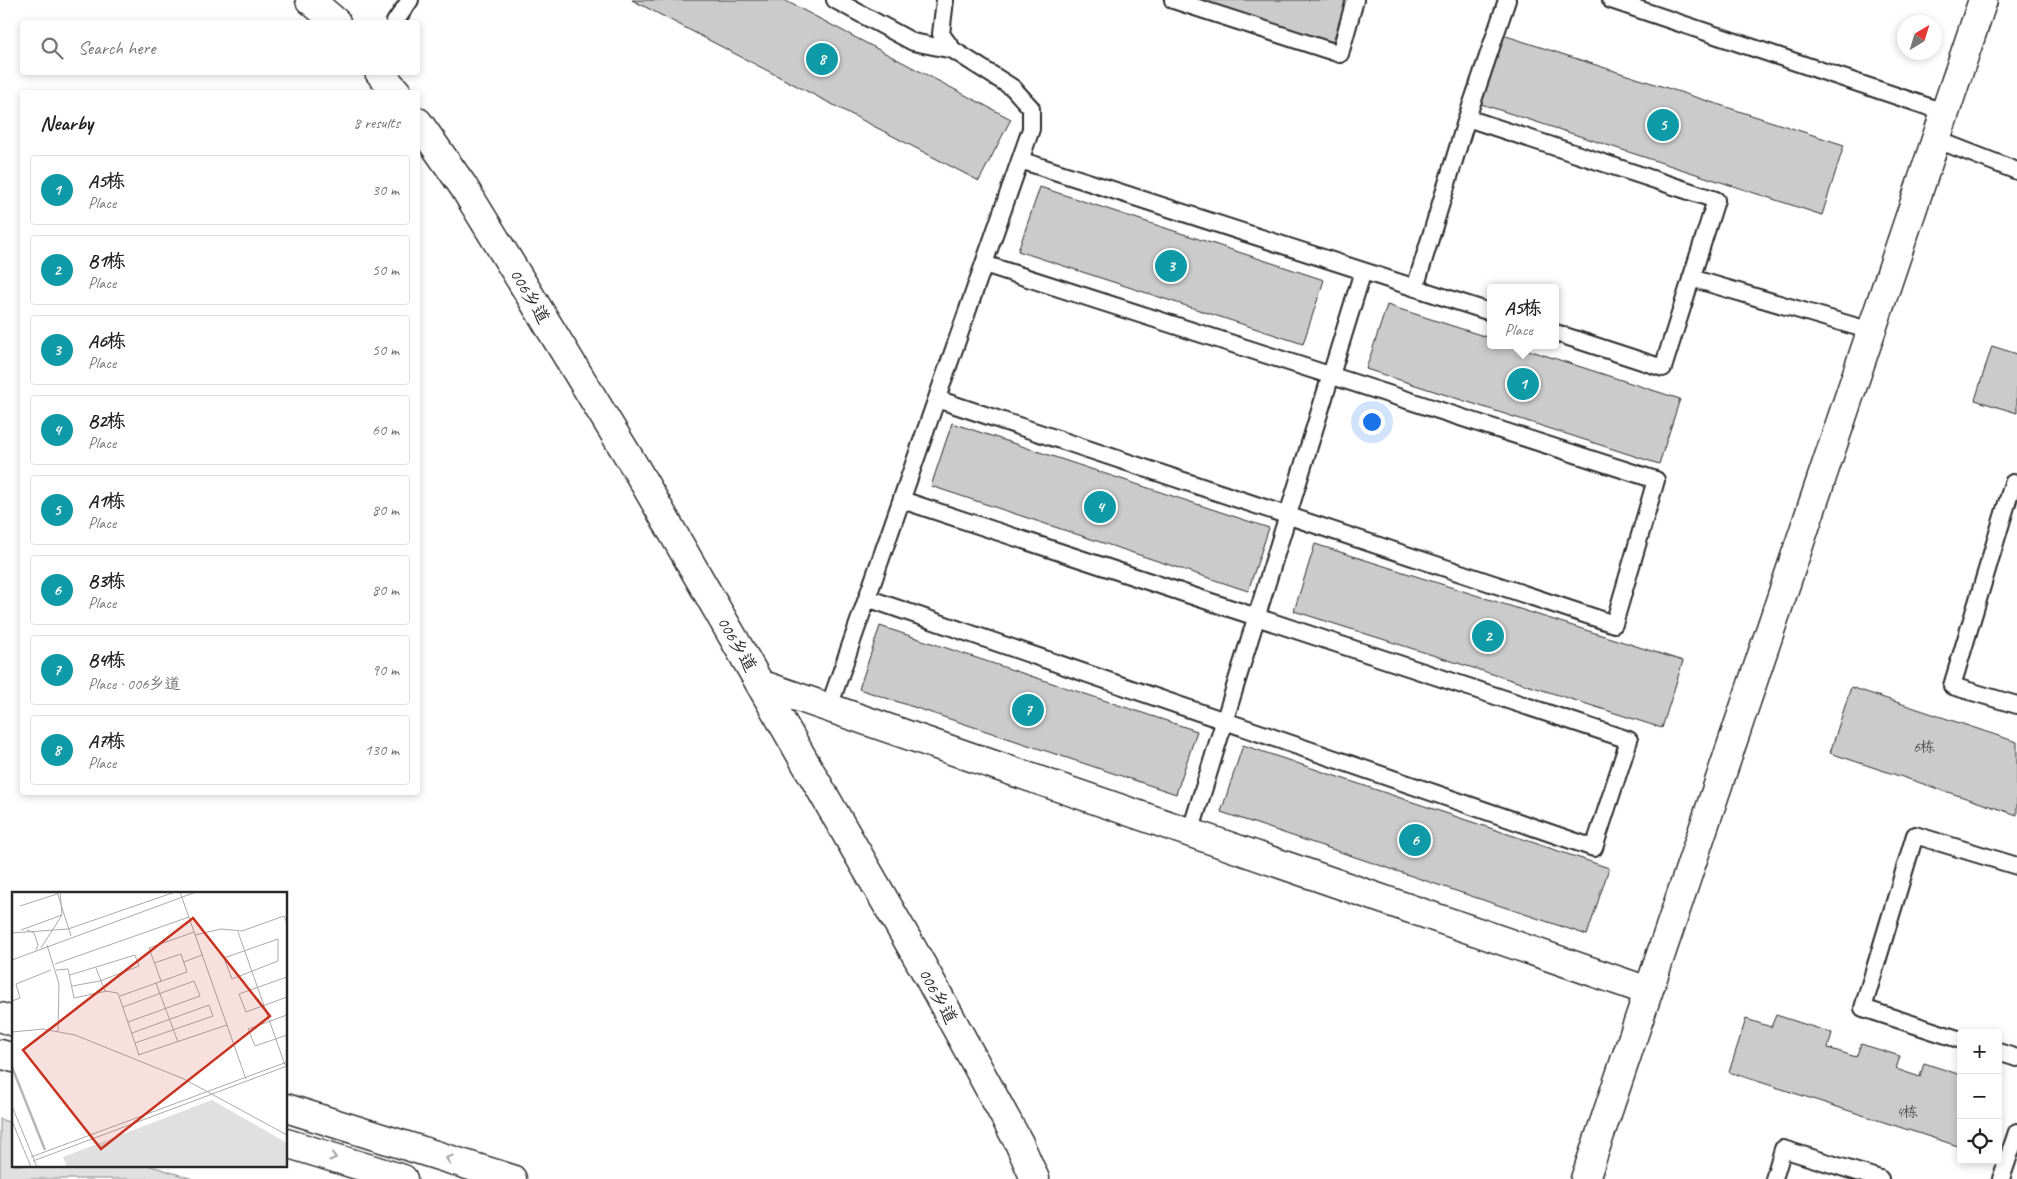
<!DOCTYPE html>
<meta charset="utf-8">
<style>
:root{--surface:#fff;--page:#f2f2f2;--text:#222;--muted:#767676;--line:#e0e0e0;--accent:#ea580c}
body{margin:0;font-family:Caveat,"LXGW WenKai TC",sans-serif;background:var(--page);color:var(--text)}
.controls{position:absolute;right:15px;bottom:15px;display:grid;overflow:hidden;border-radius:5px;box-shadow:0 2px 8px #0003}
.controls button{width:45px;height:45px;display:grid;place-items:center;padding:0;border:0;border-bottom:1px solid var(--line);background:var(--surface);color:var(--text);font:25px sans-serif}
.compass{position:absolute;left:1897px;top:15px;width:45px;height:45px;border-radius:50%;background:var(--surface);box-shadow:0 2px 8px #0003;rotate:38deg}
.you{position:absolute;left:1371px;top:421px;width:18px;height:18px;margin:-12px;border:4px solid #fff;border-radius:50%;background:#1a73e8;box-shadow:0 0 0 8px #1a73e833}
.badge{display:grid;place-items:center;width:32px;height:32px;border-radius:50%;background:var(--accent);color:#fff;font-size:16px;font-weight:700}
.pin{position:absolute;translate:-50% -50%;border:2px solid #fff;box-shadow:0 1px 5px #0006}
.popup{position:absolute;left:1487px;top:284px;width:72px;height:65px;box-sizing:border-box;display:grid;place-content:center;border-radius:5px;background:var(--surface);filter:drop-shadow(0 1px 4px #0005);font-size:16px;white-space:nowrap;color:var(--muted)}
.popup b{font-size:19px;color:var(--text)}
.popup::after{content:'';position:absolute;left:50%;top:100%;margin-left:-10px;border:10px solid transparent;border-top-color:var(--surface)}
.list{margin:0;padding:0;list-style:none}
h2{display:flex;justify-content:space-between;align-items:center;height:65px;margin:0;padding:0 20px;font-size:21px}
h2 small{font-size:16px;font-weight:400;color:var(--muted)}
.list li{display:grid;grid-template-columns:32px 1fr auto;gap:15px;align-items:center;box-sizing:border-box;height:70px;margin:0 10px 10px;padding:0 10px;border:1px solid var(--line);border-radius:5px}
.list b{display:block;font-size:19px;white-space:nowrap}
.list p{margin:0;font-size:16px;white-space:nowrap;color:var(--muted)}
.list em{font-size:16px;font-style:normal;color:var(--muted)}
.icon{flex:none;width:28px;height:28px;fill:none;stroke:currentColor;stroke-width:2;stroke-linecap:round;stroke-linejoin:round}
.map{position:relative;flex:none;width:2017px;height:1179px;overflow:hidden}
.search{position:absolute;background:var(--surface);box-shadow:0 2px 8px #0003;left:20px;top:20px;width:400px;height:55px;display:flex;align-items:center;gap:12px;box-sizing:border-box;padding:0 18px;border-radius:5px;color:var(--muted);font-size:19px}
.panel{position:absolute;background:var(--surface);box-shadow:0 2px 8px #0003;left:20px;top:90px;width:400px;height:705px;border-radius:5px}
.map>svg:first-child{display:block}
</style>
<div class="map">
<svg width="2017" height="1179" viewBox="0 0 2017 1179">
<rect width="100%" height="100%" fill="#fff"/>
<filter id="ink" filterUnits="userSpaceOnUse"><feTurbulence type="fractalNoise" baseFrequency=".02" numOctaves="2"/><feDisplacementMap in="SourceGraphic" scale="10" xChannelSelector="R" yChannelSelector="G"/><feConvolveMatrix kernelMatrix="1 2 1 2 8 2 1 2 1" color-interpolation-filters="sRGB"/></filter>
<g filter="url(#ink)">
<path fill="#e0e0e0" stroke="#868686" d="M0,1119L14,1124V1165H148L193,1179H0Z"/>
<path fill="#cbcbcb" stroke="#2b2b2b" d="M632,0H784L1011,119L979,181Z
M1205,0H1346L1333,42L1205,3Z
M1503,35L1844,145L1822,215L1481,104Z
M1040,187L1324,280L1303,344L1018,251Z
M1387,305L1490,338V345H1513L1680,399L1659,464L1366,369Z
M1992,346L2017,354V413L1975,400Z
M952,423L1269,528L1248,591L931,486Z
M1315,544L1683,661L1662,728L1294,611Z
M880,626L1197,731L1176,794L859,689Z
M1851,687L2017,742V815L1830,753Z
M1243,745L1609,868L1587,935L1221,812Z
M1776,1015L1832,1033L1828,1048L1856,1057L1861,1044L1900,1056L1896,1069L1920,1077L1924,1063L1961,1075V1147L1729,1072L1746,1019L1771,1027Z"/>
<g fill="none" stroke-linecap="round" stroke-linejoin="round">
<defs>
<path id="lane" d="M835,0L913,42L953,50
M1173,0L1340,54L1355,0
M1611,0L1944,112
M395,22L410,0
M1467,118L1716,200L1663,368L1556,333
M1935,139L2017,171
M1020,160L1490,312
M1691,278L1871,331
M1415,288L1467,118L1507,0
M937,399L1614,624L1656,480L984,264
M2017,484L2013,483L1952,686L2017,705
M867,598L1594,848L1629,740L902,500
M829,707L1031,129V108L1013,88L953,50L941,34L945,0
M1190,833L1363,271
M1961,1040L1863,1008L1915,835L2017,866
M1998,1052L2017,1058
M1774,1179L1783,1149L1880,1179
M2001,1179L2017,1132"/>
<path id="street" d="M760,684L1648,991"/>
<path id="secondary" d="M310,0L336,22
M379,72L397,92
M418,122L463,186L635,467L923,967L1019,1143L1035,1179
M0,1017L14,1022
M0,1054L14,1058
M286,1108L512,1179
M286,1143L403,1179
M1585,1179L1983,0"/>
</defs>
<use href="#lane" stroke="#2b2b2b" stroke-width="20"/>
<use href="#street" stroke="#2b2b2b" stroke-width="31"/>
<use href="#secondary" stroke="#2b2b2b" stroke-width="31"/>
<use href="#lane" stroke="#fff" stroke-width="16"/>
<use href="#street" stroke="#fff" stroke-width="28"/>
<use href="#secondary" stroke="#fff" stroke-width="28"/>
</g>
<defs><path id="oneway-chevron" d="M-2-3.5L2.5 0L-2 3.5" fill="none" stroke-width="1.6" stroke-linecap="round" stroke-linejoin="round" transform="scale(1.25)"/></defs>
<g stroke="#a0a0a0">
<use href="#oneway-chevron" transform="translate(333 1157) rotate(17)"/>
<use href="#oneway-chevron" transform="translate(449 1159) rotate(-162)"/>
</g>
</g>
<g text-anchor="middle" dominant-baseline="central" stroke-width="4.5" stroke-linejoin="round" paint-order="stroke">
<g font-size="15" fill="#535353">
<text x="1924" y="747">6栋</text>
<text x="1907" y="1112">4栋</text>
</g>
<g font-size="18" fill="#2b2b2b" stroke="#fff">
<text transform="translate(530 296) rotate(59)">006乡道</text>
<text transform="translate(737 644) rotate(60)">006乡道</text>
<text transform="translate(938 996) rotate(61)">006乡道</text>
</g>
</g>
<g transform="translate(12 892)">
<rect width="275" height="275" fill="#fff"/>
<path d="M200,208L275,251V275H55L51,265Z" fill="#e0e0e0"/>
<path fill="none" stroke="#b6b6b6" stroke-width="2.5" d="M0,175L33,258"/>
<path fill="none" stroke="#aaa" stroke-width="1" d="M45,0L59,44M168,0L234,187M8,14L45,2M9,38L50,23M15,38L22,41L26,53L24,58M226,40L273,173M0,41L56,37L163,0M183,43L209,37L230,39L272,24L275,31M266,47V69L220,87L212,66ZM35,53L47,92L46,139M29,56L50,23L48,0M0,68L184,0M172,70L190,63M43,72L177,25M84,76L93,99L106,101L127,163M44,78L56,77L62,106L95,99M58,83L123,63L127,74L88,89L60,94M275,85L227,102L234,120L275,105M149,89L137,56L182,40M144,91L166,150M108,104L175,80L169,62L142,71M0,109L8,106L4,92L39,78M111,115L182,89L188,104L116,130M275,123L236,137L243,154L275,143M0,140L31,137L63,143L172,187L275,243M120,141L197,113L201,124L123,151M126,163L215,133M0,214L25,275M0,229L19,275M19,265L275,170M21,269L275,174"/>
<path fill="#c8321e" fill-opacity="0.15" stroke="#c8321e" stroke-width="2.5" d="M181,26L258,124L89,257L11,158Z"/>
<rect width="275" height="275" fill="none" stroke="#2b2b2b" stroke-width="2.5"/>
</g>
</svg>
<div class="controls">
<button>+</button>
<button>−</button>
<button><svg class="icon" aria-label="locate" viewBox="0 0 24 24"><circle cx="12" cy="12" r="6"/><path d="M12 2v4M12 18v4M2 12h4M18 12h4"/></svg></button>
</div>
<svg class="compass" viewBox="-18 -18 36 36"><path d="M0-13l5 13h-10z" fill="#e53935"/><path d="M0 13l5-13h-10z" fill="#767676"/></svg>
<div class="you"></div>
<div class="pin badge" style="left:1523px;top:384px;background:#0f9aa8">1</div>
<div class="popup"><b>A5栋</b>Place</div>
<div class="pin badge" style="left:1488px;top:636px;background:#0f9aa8">2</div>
<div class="pin badge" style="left:1171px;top:266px;background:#0f9aa8">3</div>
<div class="pin badge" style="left:1100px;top:507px;background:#0f9aa8">4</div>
<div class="pin badge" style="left:1663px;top:125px;background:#0f9aa8">5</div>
<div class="pin badge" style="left:1415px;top:840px;background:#0f9aa8">6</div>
<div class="pin badge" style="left:1028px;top:710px;background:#0f9aa8">7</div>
<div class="pin badge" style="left:822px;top:59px;background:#0f9aa8">8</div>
<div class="search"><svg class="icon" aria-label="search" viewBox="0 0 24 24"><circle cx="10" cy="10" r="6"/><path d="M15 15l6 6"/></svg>Search here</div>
<section class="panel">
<h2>Nearby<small>8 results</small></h2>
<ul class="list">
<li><span class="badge" style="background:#0f9aa8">1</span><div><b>A5栋</b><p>Place</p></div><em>30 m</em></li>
<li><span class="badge" style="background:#0f9aa8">2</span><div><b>B1栋</b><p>Place</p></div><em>50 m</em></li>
<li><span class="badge" style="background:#0f9aa8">3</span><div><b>A6栋</b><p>Place</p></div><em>50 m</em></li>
<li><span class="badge" style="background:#0f9aa8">4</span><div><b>B2栋</b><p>Place</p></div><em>60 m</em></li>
<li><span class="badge" style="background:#0f9aa8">5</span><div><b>A1栋</b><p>Place</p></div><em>80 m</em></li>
<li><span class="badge" style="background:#0f9aa8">6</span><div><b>B3栋</b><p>Place</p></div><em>80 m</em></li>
<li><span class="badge" style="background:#0f9aa8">7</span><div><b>B4栋</b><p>Place · 006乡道</p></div><em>90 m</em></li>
<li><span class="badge" style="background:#0f9aa8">8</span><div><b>A7栋</b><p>Place</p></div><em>130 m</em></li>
</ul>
</section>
</div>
